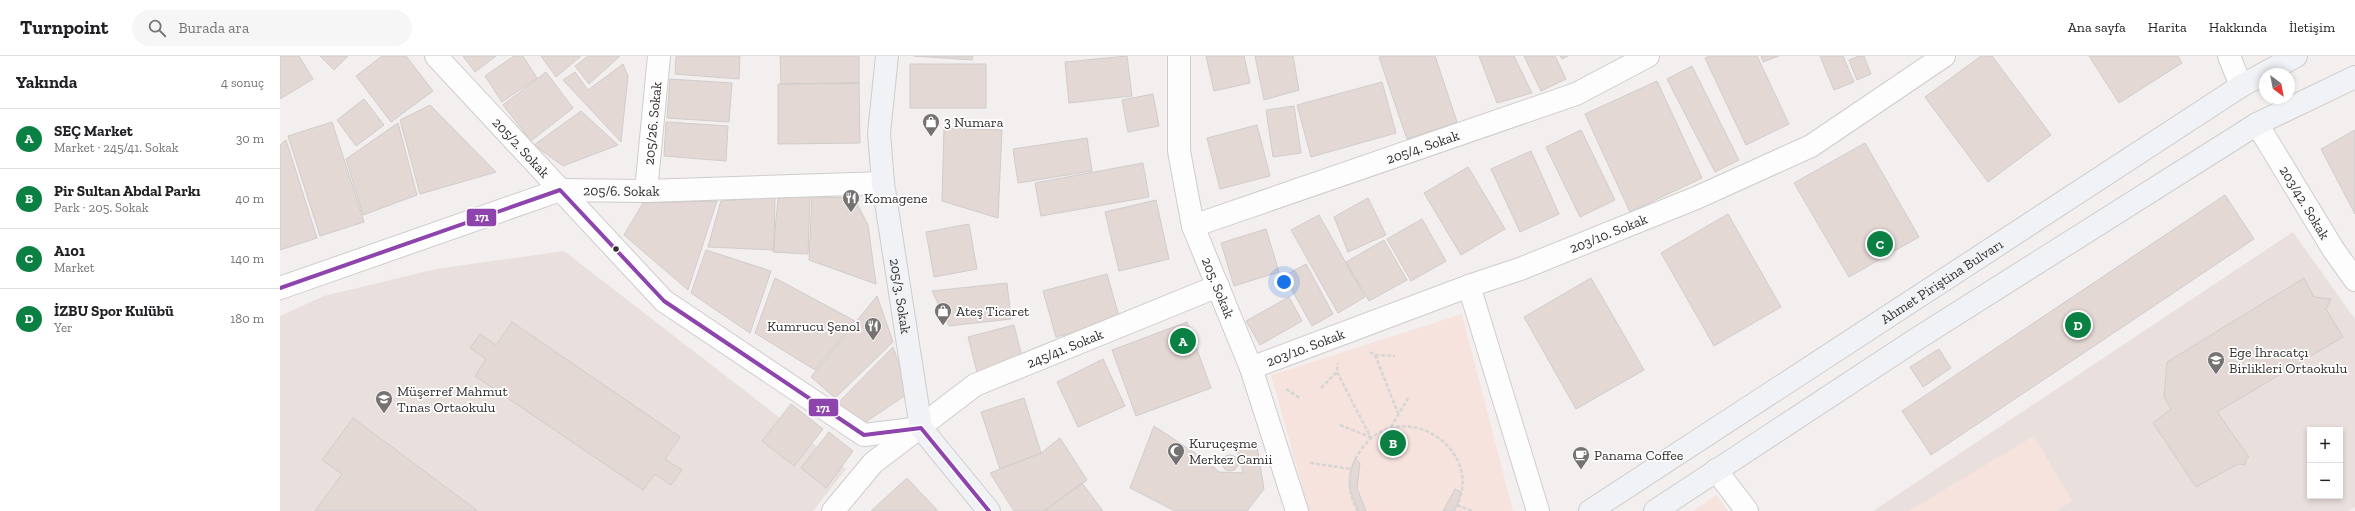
<!DOCTYPE html>
<html lang="tr">
<meta charset="utf-8">
<style>
:root{--surface:#fff;--page:#f6f6f6;--text:#202124;--muted:#757577;--line:#e0e0e0;--accent:#0b8043}
body{margin:0;font-family:"Zilla Slab",serif;background:var(--page);color:var(--text)}
.controls{position:absolute;right:12px;bottom:12px;display:grid;overflow:hidden;border-radius:0px;box-shadow:0 2px 6px #0003}
.controls button{width:36px;height:36px;display:grid;place-items:center;padding:0;border:0;border-bottom:1px solid var(--line);background:var(--surface);color:var(--text);font:20px sans-serif}
.compass{position:absolute;left:1979px;top:12px;width:36px;height:36px;border-radius:50%;background:var(--surface);box-shadow:0 2px 6px #0003;rotate:148deg}
.you{position:absolute;left:1004px;top:226px;width:14px;height:14px;margin:-10px;border:3px solid #fff;border-radius:50%;background:#1a73e8;box-shadow:0 0 0 6px #1a73e833}
.badge{display:grid;place-items:center;width:26px;height:26px;border-radius:50%;background:var(--accent);color:#fff;font-size:13px;font-weight:700}
.pin{position:absolute;translate:-50% -50%;border:2px solid #fff;box-shadow:0 1px 4px #0006}
.list{margin:0;padding:0;list-style:none}
h2{display:flex;justify-content:space-between;align-items:center;height:52px;margin:0;padding:0 16px;font-size:17px}
h2 small{font-size:13px;font-weight:400;color:var(--muted)}
.list li{display:grid;grid-template-columns:26px 1fr auto;gap:12px;align-items:center;box-sizing:border-box;height:60px;padding:0 16px;border-top:1px solid var(--line)}
.list b{display:block;font-size:15px;white-space:nowrap}
.list p{margin:0;font-size:13px;white-space:nowrap;color:var(--muted)}
.list em{font-size:13px;font-style:normal;color:var(--muted)}
.icon{flex:none;width:22px;height:22px;fill:none;stroke:currentColor;stroke-width:2;stroke-linecap:round;stroke-linejoin:round}
.map{position:relative;flex:none;width:2075px;height:455px;overflow:hidden}
header{display:flex;align-items:center;gap:24px;box-sizing:border-box;height:56px;padding:0 20px;background:var(--surface);border-bottom:1px solid var(--line)}
header strong{font-size:19px}
nav{display:flex;gap:22px;margin-inline-start:auto;font-size:14px}
.search{width:280px;height:36px;background:var(--page);display:flex;align-items:center;gap:10px;box-sizing:border-box;padding:0 14px;border-radius:22px;color:var(--muted);font-size:15px}
main{display:flex}
aside{flex:1;background:var(--surface)}
.map>svg:first-child{display:block}
</style>
<header>
<strong>Turnpoint</strong>
<div class="search"><svg class="icon" aria-label="search" viewBox="0 0 24 24"><circle cx="10" cy="10" r="6"/><path d="M15 15l6 6"/></svg>Burada ara</div>
<nav><a>Ana sayfa</a><a>Harita</a><a>Hakkında</a><a>İletişim</a></nav>
</header>
<main>
<aside>
<h2>Yakında<small>4 sonuç</small></h2>
<ul class="list">
<li><span class="badge">A</span><div><b>SEÇ Market</b><p>Market · 245/41. Sokak</p></div><em>30 m</em></li>
<li><span class="badge">B</span><div><b>Pir Sultan Abdal Parkı</b><p>Park · 205. Sokak</p></div><em>40 m</em></li>
<li><span class="badge">C</span><div><b>A101</b><p>Market</p></div><em>140 m</em></li>
<li><span class="badge">D</span><div><b>İZBU Spor Kulübü</b><p>Yer</p></div><em>180 m</em></li>
</ul>
</aside>
<div class="map">
<svg width="2075" height="455" viewBox="0 0 2075 455">
<rect width="100%" height="100%" fill="#f4efef"/>
<path fill="#e9dfdd" fill-rule="evenodd" d="M2013,176L2075,263V451L2068,455H1593ZM2030,374H2060V440H2030Z
M284,195L566,413L533,455H0V260L44,240L156,213Z"/>
<path fill="#f7e3de" d="M1182,258L1233,455H1029L991,319Z
M1754,380L1792,445L1776,455H1629Z
M1436,438L1448,455H1413L1436,439Z"/>
<path fill="#e4d8d5" stroke="#d0cccc" d="M0,0H19L33,23L0,43Z
M40,0H68L54,14Z
M102,0H126L153,35L111,66L76,20Z
M183,0H216L195,16Z
M234,0H243L257,22L222,46L205,20Z
M261,0H301L276,21Z
M308,0H340L309,28L295,10Z
M396,0H460L459,23L395,18Z
M500,0H579V27L501,28Z
M634,0H693L692,4Z
M847,0L852,40L789,47L785,6Z
M926,0H964L970,27L934,35Z
M975,0H1013L1019,34L984,44Z
M1101,0H1155L1177,66L1127,83L1099,1Z
M1199,0H1234L1252,37L1217,47Z
M1244,0H1275L1286,23L1261,35Z
M1280,0H1288L1282,3Z
M1430,0H1477L1509,68L1466,89L1425,2Z
M1481,0H1499L1483,6Z
M1540,0H1563L1574,26L1554,34Z
M1579,0H1584L1591,18L1577,24L1569,4Z
M1701,0H1712L1771,79L1708,126L1645,41Z
M1809,0H1898L1902,7L1839,47Z
M343,8L348,20L341,86L283,24L295,16L308,34Z
M630,8H706V52H630Z
M1412,10L1459,104L1435,116L1387,23Z
M266,16L293,52L251,85L223,49Z
M390,23L452,27L449,66L387,62Z
M1377,25L1422,122L1350,156L1305,58Z
M1102,26L1116,77L1031,101L1017,49Z
M579,27L580,87L498,88V28Z
M873,38L879,70L848,76L842,44Z
M84,43L104,69L76,90L57,64Z
M150,49L216,116L140,138L120,64Z
M1014,50L1021,97L993,101L986,54Z
M301,55L338,89L283,110L254,89Z
M52,66L84,166L40,180L8,80Z
M386,66L448,70L446,105L384,100Z
M118,67L137,139L83,159L66,103Z
M977,69L990,120L940,133L927,82Z
M664,72L722,74L718,162L662,145Z
M1301,74L1335,144L1300,161L1266,91Z
M2075,74V158L2041,93Z
M807,82L812,115L738,127L733,93Z
M6,84L37,182L0,194V89Z
M1585,87L1639,181L1569,221L1514,127Z
M1251,95L1279,158L1240,176L1211,113Z
M863,107L869,141L761,160L755,127Z
M1188,111L1225,173L1181,199L1144,137Z
M1945,139L1974,183L1651,399L1622,355Z
M495,141L494,194L428,191L441,145Z
M530,141L528,198L493,196L498,142Z
M532,141L574,142L588,169L596,228L529,204Z
M1088,142L1106,179L1068,196L1054,161Z
M876,144L889,203L839,215L825,156Z
M437,145L408,234L344,179L363,147Z
M1448,158L1501,251L1434,290L1381,197Z
M1039,159L1085,241L1058,257L1011,174Z
M1142,163L1166,205L1131,225L1107,183Z
M689,168L697,213L654,221L646,176Z
M986,173L999,216L954,230L941,187Z
M1104,184L1127,224L1089,245L1066,206Z
M426,194L491,215L470,277L411,237Z
M1026,208L1053,258L1032,270L1004,220Z
M827,218L840,264L776,281L763,235Z
M495,222L575,265L535,314L475,277Z
M1311,222L1364,314L1296,353L1244,261Z
M2024,222L2034,241L2051,243L2046,253L2063,281L1937,356L1969,401L1966,403L1965,409L1958,408L1916,431L1873,367L1891,353L1884,341L1887,306Z
M727,227L731,263L669,270L652,235Z
M597,240L613,286L555,342L531,321Z
M1009,241L1022,265L980,289L966,265Z
M232,266L400,381L385,403L402,414L391,429L375,418L363,434L195,320L206,303L190,292L200,278L216,289Z
M907,266L931,332L856,360L832,294Z
M734,269L743,305L697,316L688,281Z
M613,291L629,337L581,369L558,347Z
M1659,293L1671,312L1643,331L1630,311Z
M823,303L845,350L798,371L777,326Z
M744,342L761,397L720,413L701,356Z
M511,348L543,373L514,410L482,385Z
M73,362L198,455H35L62,418L42,404Z
M874,370L927,405L939,416L963,417L957,395L976,385L984,433L967,455H895L850,432Z
M549,376L573,395L546,432L521,412Z
M780,382L807,424L764,455H734L710,417L761,397Z
M942 407a8 8 0 1 1 16 0a8 8 0 1 1-16 0Z
M1075,403L1080,407L1077,432L1086,455H1078L1069,431L1071,413Z
M627,422L658,455H591Z
M802,427L823,455H764Z
M1175,433L1181,436L1177,449L1174,455H1163Z"/>
<g fill="none" stroke-linecap="round" stroke-linejoin="round">
<defs>
<g id="minor">
<path id="s1" d="M156,0L384,245L584,379L641,372"/>
<path id="s2" d="M899,0V95L913,170L971,312L1017,455"/>
<path d="M1949,0L1961,30"/>
<path id="s3" d="M1977,68L2053,193L2075,224"/>
<path id="s4" d="M366,135L379,0"/>
<path id="s5" d="M913,170L1296,38L1368,0"/>
<path d="M1189,230L1258,455"/>
<path id="s6" d="M0,232L280,134L366,135L603,127"/>
<path id="s7" d="M971,312L1189,230L1240,213L1416,142L1531,90L1664,0"/>
<path d="M1436,414L1467,455"/>
<path id="s8" d="M553,455L593,407L695,329L938,230"/>
</g>
<g id="major">
<path id="s9" d="M607,0L599,77L603,127L641,372L709,455"/>
<path id="s10" d="M1310,455L1961,30L2016,0"/>
<path d="M1375,455L1635,284L1977,68L2075,21"/>
</g>
</defs>
<use href="#minor" stroke="#cfcccc" stroke-width="24"/>
<use href="#major" stroke="#cecccc" stroke-width="24"/>
<path stroke="#d5d5d5" stroke-width="2.5" stroke-dasharray="4 2" stroke-linecap="butt" d="M1090,296L1095,299L1115,300
M1095,299L1118,357
M1057,316L1091,382
M1041,332L1057,316L1058,307
M1006,333L1020,342
M1060,369L1090,381
M1111,371L1128,342
M1030,407L1071,413
M1177,449L1192,455
M1078,455C1069,441 1067,421 1074,406C1109,329 1213,391 1174,455"/>
<use href="#minor" stroke="#fdfdfd" stroke-width="22"/>
<use href="#major" stroke="#f0f2f5" stroke-width="22"/>
<defs>
<path id="bus-1" d="M0,232L280,134L384,245L584,379L641,372L709,455"/>
</defs>
<use href="#bus-1" stroke="#fff" stroke-width="7"/>
<use href="#bus-1" stroke="#8e44ad" stroke-width="4"/>
</g>
<defs>
<symbol id="shop-pin" viewBox="-11 -11 22 30"><path d="M0 17L-7.5 6A9.5 9.5 0 1 1 7.5 6Z" fill="#767272" stroke="#fff"/><path d="M-5-2.5h2.3a2.7 3.5 0 0 1 5.4 0H5L5.5 6h-11ZM-1.5-2.5h3a1.5 2.3 0 0 0-3 0Z" fill="#fff"/></symbol>
<symbol id="restaurant-pin" viewBox="-11 -11 22 30"><path d="M0 17L-7.5 6A9.5 9.5 0 1 1 7.5 6Z" fill="#767272" stroke="#fff"/><path d="M-5-6h1v4h1v-4h1v4h1v-4h1v5L-1.5 .5V6h-2V.5L-5-1ZM5-6V6H3V1.5H1.5Q1.5-4 5-6Z" fill="#fff"/></symbol>
<symbol id="school-pin" viewBox="-11 -11 22 30"><path d="M0 17L-7.5 6A9.5 9.5 0 1 1 7.5 6Z" fill="#767272" stroke="#fff"/><path d="M0-5L7-2L0 1L-7-2ZM-4 1L0 2.5L4 1V4Q0 6-4 4Z" fill="#fff"/></symbol>
<symbol id="mosque-pin" viewBox="-11 -11 22 30"><path d="M0 17L-7.5 6A9.5 9.5 0 1 1 7.5 6Z" fill="#767272" stroke="#fff"/><path d="M3.5-4.9A6 6 0 1 0 3.5 4.9A5 5 0 1 1 3.5-4.9Z" fill="#fff"/></symbol>
<symbol id="cafe-pin" viewBox="-11 -11 22 30"><path d="M0 17L-7.5 6A9.5 9.5 0 1 1 7.5 6Z" fill="#767272" stroke="#fff"/><path d="M-5.5-4.5H6V0H3Q3 3.5 0 3.5H-2.5Q-5.5 3.5-5.5 0ZM3-3.2v2h1.7v-2ZM-6 4.5H4V6H-6Z" fill="#fff"/></symbol>
</defs>
<g fill-rule="evenodd">
<use href="#shop-pin" x="641" y="56" width="20" height="27"/>
<use href="#restaurant-pin" x="561" y="132" width="20" height="27"/>
<use href="#shop-pin" x="653" y="245" width="20" height="27"/>
<use href="#restaurant-pin" x="583" y="260" width="20" height="27"/>
<use href="#school-pin" x="1926" y="294" width="20" height="27"/>
<use href="#school-pin" x="94" y="333" width="20" height="27"/>
<use href="#mosque-pin" x="886" y="385" width="20" height="27"/>
<use href="#cafe-pin" x="1291" y="389" width="20" height="27"/>
</g>
<circle fill="#322f2e" stroke="#fff" stroke-width="1.5" cx="336" cy="193" r="3.5"/>
<g text-anchor="middle" dominant-baseline="central" stroke-width="3.5" stroke-linejoin="round" paint-order="stroke">
<g font-size="14" fill="#322f2e" stroke="#fff" text-anchor="start">
<text x="664" y="66">3 Numara</text>
<text x="584" y="142">Komagene</text>
<text x="676" y="255">Ateş Ticaret</text>
<text x="580" y="270" text-anchor="end">Kumrucu Şenol</text>
<text x="1949" y="296">Ege İhracatçı<tspan x="1949" dy="16">Birlikleri Ortaokulu</tspan></text>
<text x="117" y="335">Müşerref Mahmut<tspan x="117" dy="16">Tınas Ortaokulu</tspan></text>
<text x="909" y="387">Kuruçeşme<tspan x="909" dy="16">Merkez Camii</tspan></text>
<text x="1314" y="399">Panama Coffee</text>
</g>
<g font-size="14" fill="#322f2e" stroke="#fff">
<text stroke="none"><textPath href="#s4" startOffset="68">205/26. Sokak</textPath></text>
<text stroke="none"><textPath href="#s1" startOffset="125">205/2. Sokak</textPath></text>
<text stroke="none"><textPath href="#s5" startOffset="243">205/4. Sokak</textPath></text>
<text stroke="none"><textPath href="#s6" startOffset="358">205/6. Sokak</textPath></text>
<text stroke="none"><textPath href="#s3" startOffset="92">203/42. Sokak</textPath></text>
<text stroke="none"><textPath href="#s7" startOffset="382">203/10. Sokak</textPath></text>
<text stroke="none"><textPath href="#s10" startOffset="420">Ahmet Piriştina Bulvarı</textPath></text>
<text stroke="none"><textPath href="#s2" startOffset="238">205. Sokak</textPath></text>
<text stroke="none"><textPath href="#s9" startOffset="242">205/3. Sokak</textPath></text>
<text stroke="none"><textPath href="#s7" startOffset="58">203/10. Sokak</textPath></text>
<text stroke="none"><textPath href="#s8" startOffset="288">245/41. Sokak</textPath></text>
</g>
</g>
<g stroke="#fff" stroke-width="1.5">
<rect x="186" y="152" width="31" height="19" rx="4" fill="#8e44ad"/>
<rect x="528" y="342" width="31" height="19" rx="4" fill="#8e44ad"/>
</g>
<g font-size="11" text-anchor="middle" font-weight="bold" fill="#fff">
<text x="202" y="165">171</text>
<text x="543" y="356">171</text>
</g>
</svg>
<div class="controls">
<button>+</button>
<button>−</button>
</div>
<svg class="compass" viewBox="-18 -18 36 36"><path d="M0-13l5 13h-10z" fill="#e53935"/><path d="M0 13l5-13h-10z" fill="#757577"/></svg>
<div class="you"></div>
<div class="pin badge" style="left:903px;top:285px">A</div>
<div class="pin badge" style="left:1113px;top:387px">B</div>
<div class="pin badge" style="left:1600px;top:188px">C</div>
<div class="pin badge" style="left:1798px;top:269px">D</div>
</div>
</main>
